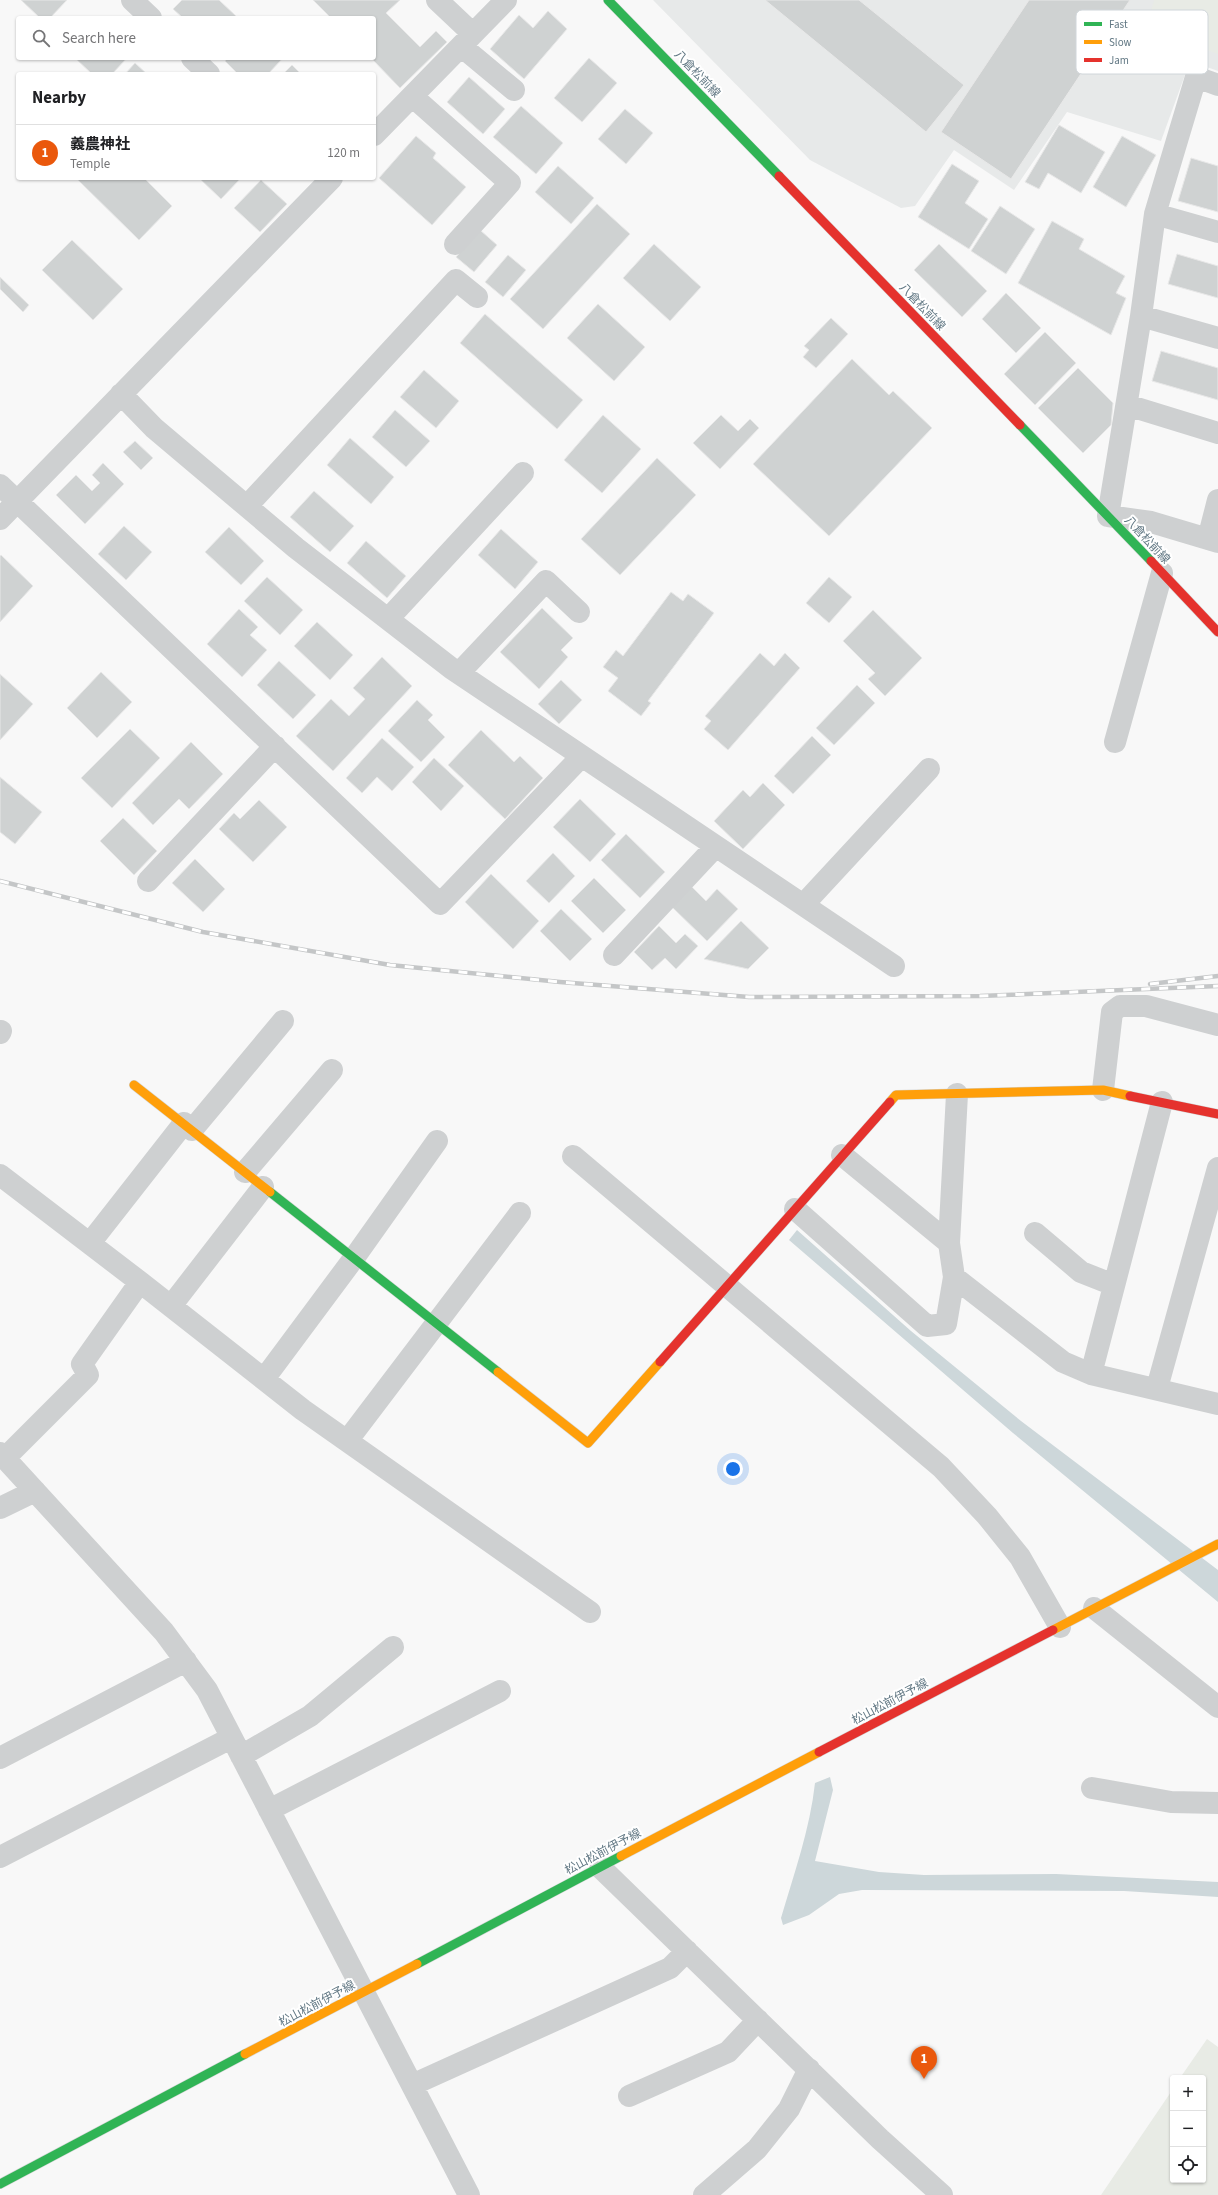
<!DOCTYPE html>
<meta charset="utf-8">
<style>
:root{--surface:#fff;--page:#f6f6f6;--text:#202124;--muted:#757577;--line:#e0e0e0;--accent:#ea580c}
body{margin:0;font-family:"Source Sans 3","Noto Sans JP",sans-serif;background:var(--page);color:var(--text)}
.controls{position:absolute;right:12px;bottom:12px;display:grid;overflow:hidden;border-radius:4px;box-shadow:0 1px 3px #0004}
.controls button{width:36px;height:36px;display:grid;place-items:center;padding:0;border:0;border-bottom:1px solid var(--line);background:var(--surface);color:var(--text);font:20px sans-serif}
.you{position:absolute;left:733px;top:1469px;width:14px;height:14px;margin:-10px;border:3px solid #fff;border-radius:50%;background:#1a73e8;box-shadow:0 0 0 6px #1a73e833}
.badge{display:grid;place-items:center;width:26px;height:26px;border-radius:50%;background:var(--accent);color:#fff;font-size:13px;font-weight:700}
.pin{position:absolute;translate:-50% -33px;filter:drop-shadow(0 1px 2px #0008)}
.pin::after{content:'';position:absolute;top:21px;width:14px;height:12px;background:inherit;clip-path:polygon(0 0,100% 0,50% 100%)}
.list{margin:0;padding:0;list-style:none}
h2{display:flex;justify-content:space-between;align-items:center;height:52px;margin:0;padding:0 16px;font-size:17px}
h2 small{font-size:13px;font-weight:400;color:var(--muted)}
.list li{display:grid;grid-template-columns:26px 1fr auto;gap:12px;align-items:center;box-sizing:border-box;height:56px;padding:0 16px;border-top:1px solid var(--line)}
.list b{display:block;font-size:15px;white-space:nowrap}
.list p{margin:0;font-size:13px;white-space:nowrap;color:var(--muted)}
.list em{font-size:13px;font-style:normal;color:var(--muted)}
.icon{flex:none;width:22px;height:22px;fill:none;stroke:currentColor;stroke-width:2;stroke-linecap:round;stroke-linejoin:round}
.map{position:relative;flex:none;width:1218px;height:2195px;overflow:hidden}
.search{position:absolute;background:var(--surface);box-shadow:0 1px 3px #0004;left:16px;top:16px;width:360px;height:44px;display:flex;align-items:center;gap:10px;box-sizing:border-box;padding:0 14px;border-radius:4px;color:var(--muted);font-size:15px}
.panel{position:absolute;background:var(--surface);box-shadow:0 1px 3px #0004;left:16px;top:72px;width:360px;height:108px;border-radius:4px}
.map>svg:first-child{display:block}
</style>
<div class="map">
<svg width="1218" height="2195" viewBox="0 0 1218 2195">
<rect width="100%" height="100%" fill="#f8f8f8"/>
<path fill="#e7e9e9" d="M653,0H1218V71L1190,61L1161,141L1067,112L1014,190L954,150L915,206L901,208L810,160Z"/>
<path fill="#e8ebe5" d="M1154,0H1218V54L1146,28Z
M1207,2039L1218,2047V2195H1101L1173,2089V2180H1203V2078H1180Z"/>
<path fill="#cdd7da" d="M797,1230L911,1331L1021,1421L1218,1570V1602L1013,1433L789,1240Z
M830,1777L833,1790L815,1861L879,1872L924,1875L1056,1874L1218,1882V1897L1124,1891L862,1890L839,1894L809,1915L783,1925L781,1918C794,1874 810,1829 815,1783Z"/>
<path fill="#cfd2d2" stroke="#e8e8e8" d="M21,0H67L50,18H40Z
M182,0H219L236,16L233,18H183L173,9Z
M313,0H400L386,13L420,47L436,31L447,42L400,88L371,58H374V18H331Z
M765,0H859L964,85L926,132Z
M1029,0H1130L1011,179L941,132Z
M548,11L567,29L524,79L490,49L519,15L533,28Z
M75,58H127L112,74H92Z
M228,58H283L268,74H238L225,61Z
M589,58L617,83L582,122L554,98Z
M135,63L147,74H125Z
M292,65L301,74H283Z
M469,77L505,109L483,134L447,102Z
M521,106L563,143L536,174L493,137Z
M625,109L653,133L626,164L598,139Z
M1059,125L1105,152L1081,193L1048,173L1039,189L1025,182Z
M416,136L436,153L433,158L466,187L432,225L379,178Z
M1122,136L1156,155L1126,207L1093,187Z
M1191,158L1218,166V212L1178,201Z
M952,164L979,181L965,203L988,219L969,249L918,217Z
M558,166L594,198L571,224L535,192Z
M76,178H144L172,206L139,240Z
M199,178H241L221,199Z
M261,180L287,204L260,232L234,208Z
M597,204L630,234L543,329L510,299Z
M1000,206L1035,229L1006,274L971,251Z
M1052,221L1084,239L1079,249L1125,276L1116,293L1126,298L1111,335L1018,283Z
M480,230L497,245L474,272L456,257Z
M72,240L123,289L93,320L42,270Z
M654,244L701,287L670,321L623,278Z
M939,244L987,291L962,317L914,270Z
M1177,254L1218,266V298L1168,284Z
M508,255L526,270L503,297L485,282Z
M0,277L29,305L23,312L0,289Z
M1006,293L1041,328L1016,353L982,319Z
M598,304L645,347L614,381L567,338Z
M485,314L583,400L557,429L460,343Z
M831,318L848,334L816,368L803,357L809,350L804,346Z
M1045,332L1076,363L1035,405L1004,374Z
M1161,351L1218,368V400L1152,381Z
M852,359L889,395L893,391L932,428L829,536L753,464Z
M1078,368L1113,403L1111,425L1083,453L1038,408Z
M424,370L459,401L436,428L400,397Z
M395,410L430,441L406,467L372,437Z
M603,415L641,449L602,493L564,460Z
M721,415L738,431L750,419L759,428L720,469L693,443Z
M350,438L394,477L371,504L327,465Z
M135,441L153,458L141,470L123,452Z
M657,458L696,495L620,575L581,539Z
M103,463L124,484L85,524L56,495L76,475L92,491L100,483L92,475Z
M314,491L354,526L330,552L290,517Z
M124,526L152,552L126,580L98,554Z
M229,527L264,561L241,585L205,552Z
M501,529L538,562L515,589L478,555Z
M366,541L406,576L387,598L347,563Z
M1,555L33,586L0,622V556Z
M267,577L303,610L280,635L244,601Z
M829,577L852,597L829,623L806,603Z
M671,592L683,601L688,594L714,613L648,701L651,703L641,716L608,691L618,678L603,667L616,650L623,656Z
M542,608L573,638L561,650L568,657L539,689L500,652Z
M239,609L258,627L250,635L267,650L242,677L207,644Z
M873,610L922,658L885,696L868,679L875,673L843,641Z
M317,622L353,655L330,680L294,646Z
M760,653L774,666L785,653L800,668L728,750L704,729L711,721L705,716Z
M382,657L412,686L333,771L296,736L331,699L349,716L365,699L353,688Z
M279,661L316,695L293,719L257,685Z
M101,672L132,702L97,738L67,708Z
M0,674L33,704L0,740Z
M561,680L582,700L559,724L538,704Z
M857,685L875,703L834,745L816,728Z
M417,700L433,715L428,720L445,737L421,762L388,731Z
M130,729L160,758L112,808L81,778Z
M481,730L514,762L520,756L543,778L505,819L448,765Z
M812,736L831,755L793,794L774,776Z
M382,738L414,767L392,791L377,777L362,793L346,778Z
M191,742L223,774L189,809L179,799L153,825L132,803Z
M434,758L464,786L441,811L412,782Z
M0,777L42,812L15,844L0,832Z
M763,783L785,805L743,849L714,821L743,790L750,797Z
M580,799L616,834L590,862L553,827Z
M259,800L287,827L253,862L219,829L234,813L240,819Z
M123,818L157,851L134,875L100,841Z
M626,834L665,872L640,898L601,860Z
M553,853L575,876L549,903L526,881Z
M195,859L225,889L203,912L172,883Z
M491,874L539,921L513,949L465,902Z
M594,878L626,910L603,933L571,901Z
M692,887L706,901L717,889L738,909L707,941L672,907Z
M561,909L592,939L570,961L540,931Z
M741,921L769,948L748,969L704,959Z
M659,926L676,943L685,934L698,946L676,969L665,958L652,970L634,952Z"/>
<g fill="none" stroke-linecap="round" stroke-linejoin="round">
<defs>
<path id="fast" d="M608,0L779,176
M1020,425L1151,561
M270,1192L498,1372
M417,1964L621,1856
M0,2184L245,2054"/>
<path id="slow" d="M134,1085L270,1192
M890,1102L896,1095L1103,1090L1130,1096
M498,1372L588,1443L660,1362
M1053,1630L1218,1544
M621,1856L819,1752
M245,2054L417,1964"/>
<path id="jam" d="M779,176L1020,425
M1151,561L1218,632
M1130,1096L1218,1114
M660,1362L890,1102
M819,1752L1053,1630"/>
</defs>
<use href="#fast" stroke="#d4d6d6" stroke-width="10"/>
<use href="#slow" stroke="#d4d6d6" stroke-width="10"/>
<use href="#jam" stroke="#d4d6d6" stroke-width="10"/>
<path stroke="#ced0d1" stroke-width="22" d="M132,0L151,18
M437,0L473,34
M461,46L514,90
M192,58L209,74
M1218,85L1196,77L1155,214L1141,316L1108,516L1151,522L1218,542
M412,96L510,183L455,244
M374,135L506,0
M1155,214L1218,232
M1141,316L1218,338
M121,394L154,428L296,548L451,668L894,966
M1127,405L1218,433
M0,485L440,904L582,756
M247,506L456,280L477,297
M0,519L332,178
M1208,539L1218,500
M388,619L523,473
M459,673L546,581L579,612
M1115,742L1162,573
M148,881L275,746
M803,905L929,769
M614,955L716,846
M0,1033L1,1031
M1103,1090L1112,1012L1120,1006H1146L1218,1025
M192,1130L283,1021
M842,1155L949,1243
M573,1156L941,1467L987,1516L1020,1557L1060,1627
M245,1172L332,1070
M0,1175L140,1282L303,1410L590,1612
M795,1209L927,1326L946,1324L954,1277L949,1243L957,1094
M1035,1233L1081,1272L1114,1285
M90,1243L184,1123
M954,1277L1063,1362L1091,1374L1218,1404
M171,1306L263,1187
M1091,1374L1162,1102
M264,1379L354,1258L437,1141
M1157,1388L1218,1168
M347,1441L520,1213
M0,1453L164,1632L207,1690L469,2195
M5,1458L88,1375L82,1364L140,1282
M0,1508L35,1491
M1094,1608L1218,1707
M241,1756L310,1716L393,1647
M0,1758L186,1661
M1092,1788L1171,1802L1218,1803
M269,1810L500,1691
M0,1857L231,1738
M600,1867L880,2139L942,2195
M412,2085L670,1968L687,1951
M629,2096L728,2052L758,2020
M704,2195L757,2149L789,2109L809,2069"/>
<use href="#fast" stroke="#30b455" stroke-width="9"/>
<use href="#slow" stroke="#ff9f0a" stroke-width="9"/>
<use href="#jam" stroke="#e5322d" stroke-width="9"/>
<defs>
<path id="rail" d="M0,881L203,932L390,965L560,982L749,997L980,996L1218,986
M1150,984L1218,976"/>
</defs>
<use href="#rail" stroke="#c4c6c7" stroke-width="4.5"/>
<use href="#rail" stroke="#fff" stroke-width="3" stroke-dasharray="9" stroke-linecap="butt"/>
</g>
<g text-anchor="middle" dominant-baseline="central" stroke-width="4" stroke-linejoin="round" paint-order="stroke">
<g font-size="12" fill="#627884" stroke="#fff">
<text transform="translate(697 74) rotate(46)">八倉松前線</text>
<text transform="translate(922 307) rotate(46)">八倉松前線</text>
<text transform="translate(1147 540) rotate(47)">八倉松前線</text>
<text transform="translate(890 1702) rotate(-28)">松山松前伊予線</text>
<text transform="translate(603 1852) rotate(-28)">松山松前伊予線</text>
<text transform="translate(317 2004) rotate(-28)">松山松前伊予線</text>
</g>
</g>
<rect x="1076" y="10" width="132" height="64" rx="6" fill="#fff" stroke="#d0d6da" stroke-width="1"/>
<rect x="1084" y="22" width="18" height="4" fill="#30b455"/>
<rect x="1084" y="40" width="18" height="4" fill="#ff9f0a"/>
<rect x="1084" y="58" width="18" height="4" fill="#e5322d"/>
<g font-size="11" fill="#627884">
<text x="1109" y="28">Fast</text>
<text x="1109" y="46">Slow</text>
<text x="1109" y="64">Jam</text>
</g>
</svg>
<div class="controls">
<button>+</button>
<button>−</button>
<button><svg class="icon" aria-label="locate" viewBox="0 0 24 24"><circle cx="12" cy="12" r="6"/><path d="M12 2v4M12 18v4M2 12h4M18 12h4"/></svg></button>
</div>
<div class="you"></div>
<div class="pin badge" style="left:924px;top:2079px">1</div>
<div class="search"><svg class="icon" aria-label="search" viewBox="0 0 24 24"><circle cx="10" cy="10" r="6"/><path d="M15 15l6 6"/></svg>Search here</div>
<section class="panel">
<h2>Nearby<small></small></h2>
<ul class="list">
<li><span class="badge">1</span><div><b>義農神社</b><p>Temple</p></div><em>120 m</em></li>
</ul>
</section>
</div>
